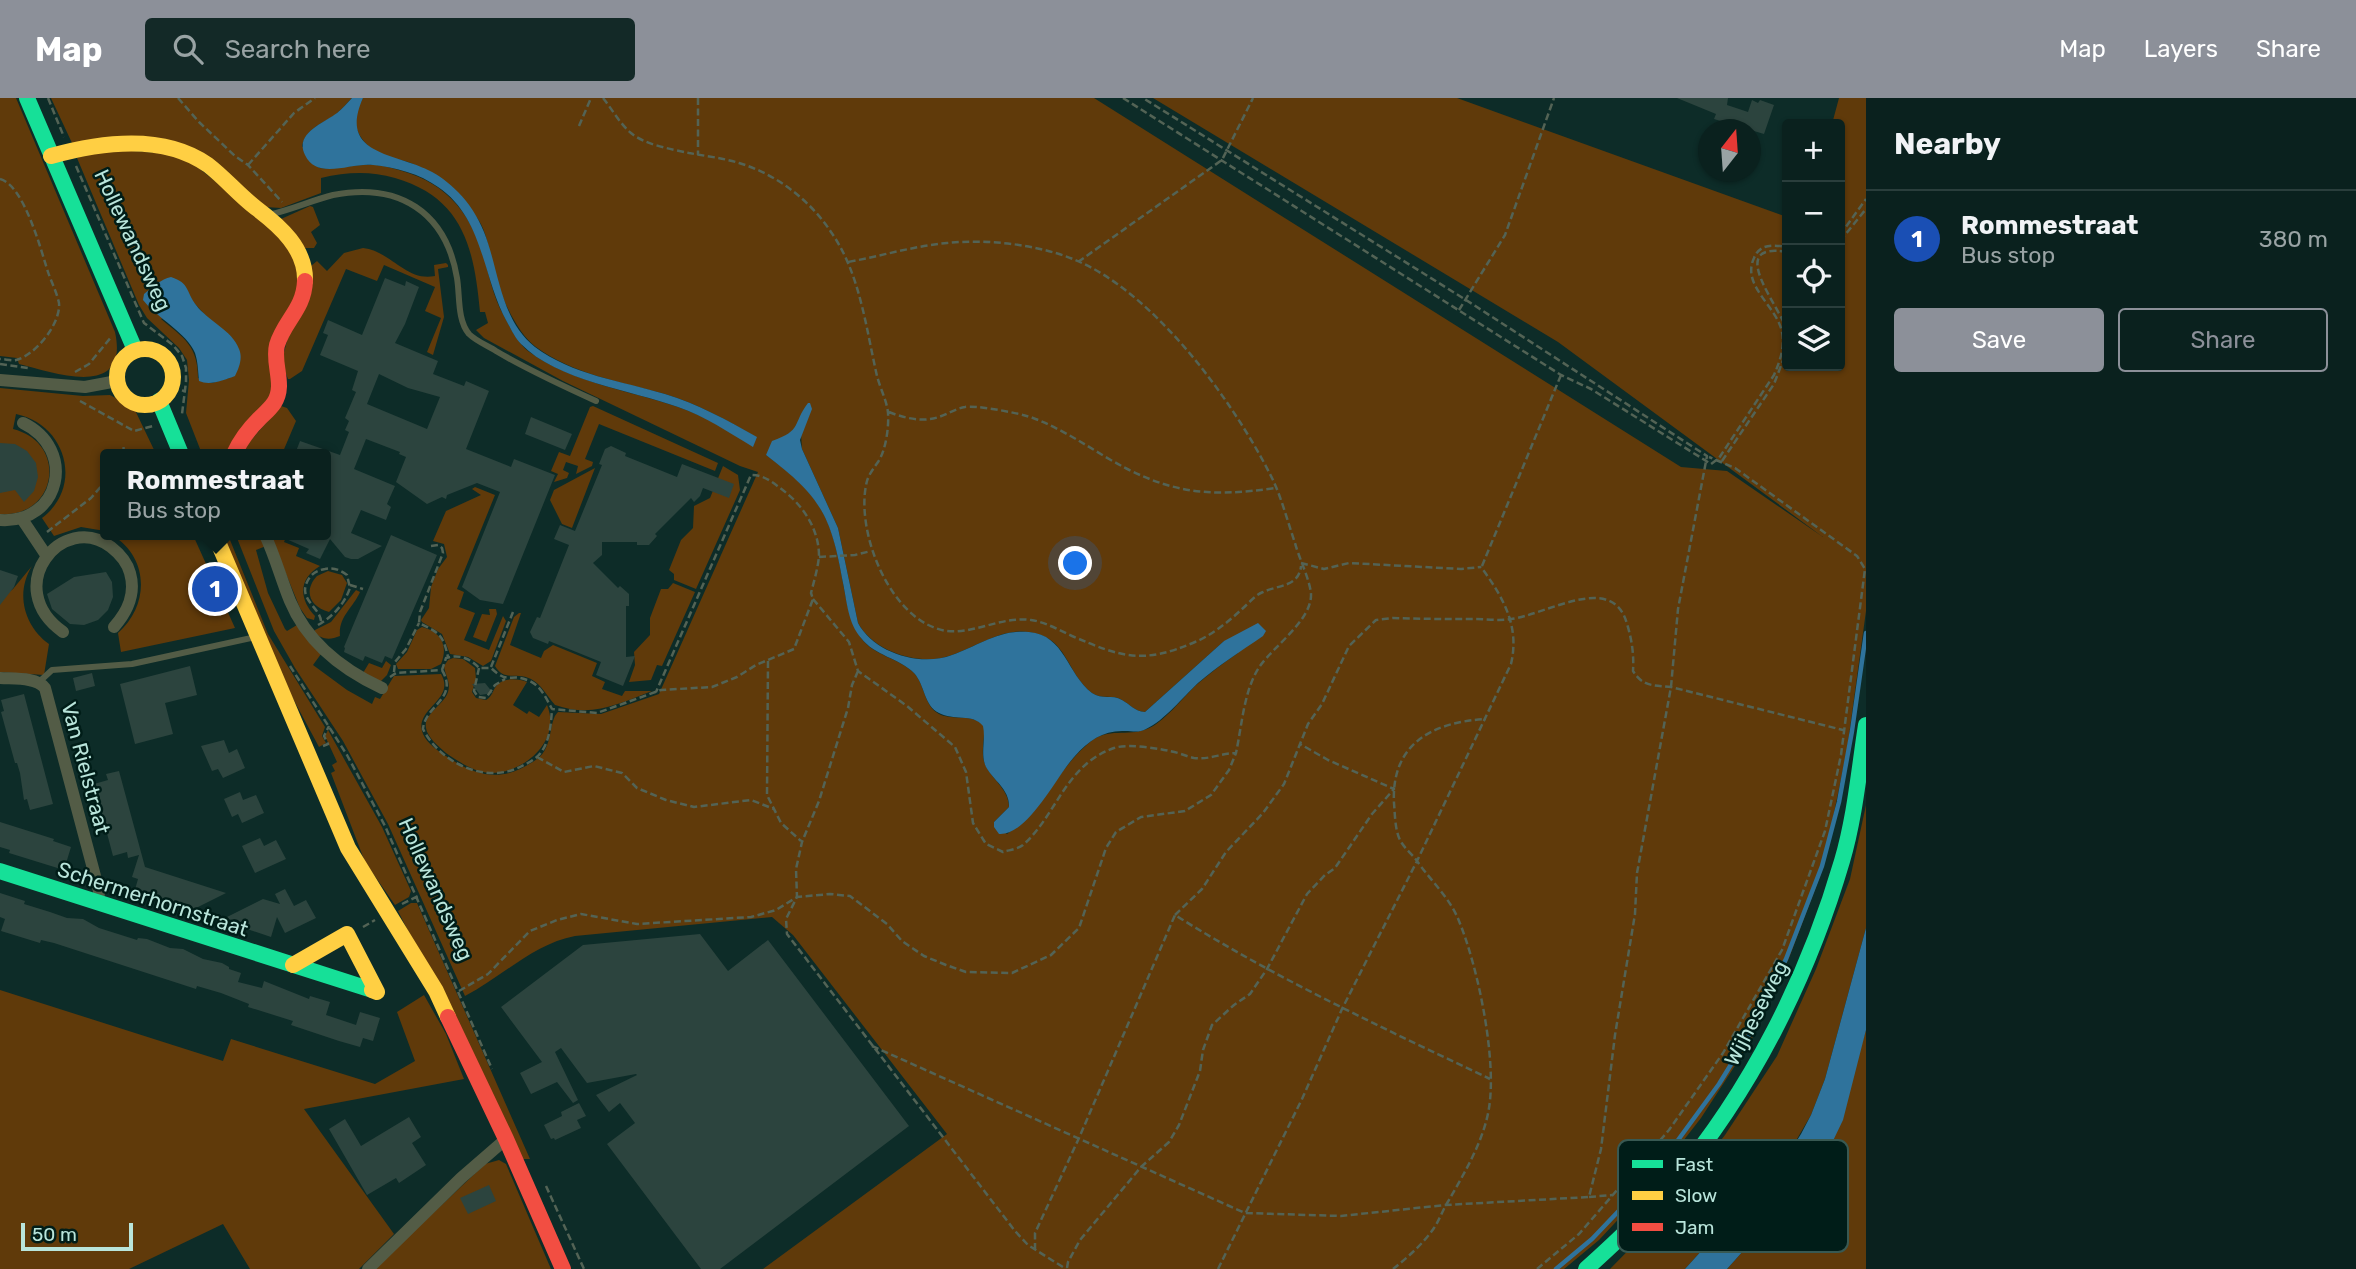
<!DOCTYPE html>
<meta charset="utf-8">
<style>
:root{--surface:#0a211e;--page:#132927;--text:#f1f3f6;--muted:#99a3a4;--line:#2a3e3c;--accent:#8c9099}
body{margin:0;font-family:Rubik,sans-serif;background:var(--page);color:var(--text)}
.controls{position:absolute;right:21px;top:21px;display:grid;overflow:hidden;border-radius:7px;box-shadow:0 2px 5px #0004}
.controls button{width:63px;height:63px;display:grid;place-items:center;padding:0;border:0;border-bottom:2px solid var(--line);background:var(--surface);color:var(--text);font:35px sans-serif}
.compass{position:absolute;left:1698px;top:21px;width:63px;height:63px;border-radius:50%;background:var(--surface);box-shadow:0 2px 5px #0004;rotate:17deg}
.scale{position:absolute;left:21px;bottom:18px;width:112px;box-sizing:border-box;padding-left:7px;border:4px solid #b9e5db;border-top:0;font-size:19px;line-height:24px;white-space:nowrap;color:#b9e5db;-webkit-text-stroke:5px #001d18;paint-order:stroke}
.you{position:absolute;left:1076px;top:466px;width:24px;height:24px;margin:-18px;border:5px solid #fff;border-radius:50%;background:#1a73e8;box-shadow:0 0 0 10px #1a73e833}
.badge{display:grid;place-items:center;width:46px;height:46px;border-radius:50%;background:var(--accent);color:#fff;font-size:23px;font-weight:700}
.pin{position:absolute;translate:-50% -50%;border:4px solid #fff;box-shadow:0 2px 7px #0006}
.popup{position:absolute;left:100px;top:351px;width:231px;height:91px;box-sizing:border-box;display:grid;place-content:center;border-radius:7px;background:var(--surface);filter:drop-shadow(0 2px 5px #0005);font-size:23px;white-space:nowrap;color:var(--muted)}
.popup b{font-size:26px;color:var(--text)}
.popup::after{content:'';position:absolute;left:50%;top:100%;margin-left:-14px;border:14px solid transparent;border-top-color:var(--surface)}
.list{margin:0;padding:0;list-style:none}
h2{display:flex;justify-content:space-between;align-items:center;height:91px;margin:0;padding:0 28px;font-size:30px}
h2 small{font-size:23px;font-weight:400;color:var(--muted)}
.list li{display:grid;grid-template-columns:46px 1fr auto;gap:21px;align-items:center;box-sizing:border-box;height:98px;padding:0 28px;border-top:2px solid var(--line)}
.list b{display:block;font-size:26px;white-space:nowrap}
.list p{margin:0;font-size:23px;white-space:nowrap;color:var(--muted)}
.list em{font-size:23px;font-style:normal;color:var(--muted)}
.actions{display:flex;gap:14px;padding:21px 28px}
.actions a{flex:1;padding:16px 0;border:2px solid var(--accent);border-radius:7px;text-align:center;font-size:24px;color:var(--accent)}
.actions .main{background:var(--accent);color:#fff}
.icon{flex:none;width:38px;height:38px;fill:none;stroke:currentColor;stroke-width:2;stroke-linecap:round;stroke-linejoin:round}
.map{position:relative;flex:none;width:1866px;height:1171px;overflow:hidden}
header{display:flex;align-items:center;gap:42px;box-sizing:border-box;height:98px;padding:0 35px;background:var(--accent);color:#fff}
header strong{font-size:33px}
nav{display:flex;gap:38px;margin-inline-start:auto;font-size:24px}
.search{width:490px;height:63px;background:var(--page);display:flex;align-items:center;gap:18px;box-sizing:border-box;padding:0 24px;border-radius:7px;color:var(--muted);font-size:26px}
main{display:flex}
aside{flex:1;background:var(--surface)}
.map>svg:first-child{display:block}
</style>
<header>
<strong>Map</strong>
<div class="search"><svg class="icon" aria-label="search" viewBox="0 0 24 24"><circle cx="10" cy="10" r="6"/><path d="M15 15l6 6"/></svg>Search here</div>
<nav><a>Map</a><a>Layers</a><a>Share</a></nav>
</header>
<main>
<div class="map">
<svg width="1866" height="1171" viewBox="0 0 1866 1171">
<rect width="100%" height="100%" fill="#0d2c28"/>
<path fill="#603a0a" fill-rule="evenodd" d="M0,0H16L115,234C130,302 54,275 19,266L17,260L0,258Z
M51,0H352C346,6 341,12 335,17C321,26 306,31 302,48L319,70C341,72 361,64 383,68C435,79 464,101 482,153C489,175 492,197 504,218C511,231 517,244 528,253C572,285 628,292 678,309C705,318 729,333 753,348L756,339C727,322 698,306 665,296C622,284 572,276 536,249C516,235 499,194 493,171C489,153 487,130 474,116C463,105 430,76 417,68C407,62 393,61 382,57C369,52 354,35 355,20C356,13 360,6 363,0H1094L1681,369L1727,373L1823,439L1558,244L1153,0H1457L1787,119V268H1840V26H1832L1839,0H1866V513L1847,652L1822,773L1789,860L1751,943L1701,1020L1641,1097L1599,1142L1564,1171H763L947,1036L793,837L772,819L575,838C533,846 502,879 465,898L388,726L343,643L295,570L274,533L237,440L241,437H262L266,448L256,452L268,495L285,531L287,533L297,527L321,556L313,567L347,592L372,606L375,599L380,601L394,578L441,576C456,601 416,610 422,633C424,642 435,651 443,656C476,679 502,686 537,661C554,649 548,623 558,614L601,616L659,596L758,374L740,368L563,283L484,240L476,232L488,225L485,214H480C474,151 464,100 395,80C370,73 347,74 321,80V95L281,110L265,109L202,58L72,45ZM800,321L802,351L838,430L858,525C874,554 920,569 952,557C976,549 1002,530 1029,534C1069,540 1065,574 1092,595C1102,602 1113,596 1122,602C1131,607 1134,613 1145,614L1224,543L1238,555C1223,565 1209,576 1195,588C1183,600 1162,626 1147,631C1127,639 1108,629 1090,644C1057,671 1044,711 1007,736L994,724L1009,709C1009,690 989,680 984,663C981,652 985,640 984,628C973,615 953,623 939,616C924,608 925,587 914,575C899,560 874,558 861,540C849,523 847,505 843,485C832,419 821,397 766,357L796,330Z
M107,51L182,57L272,128L300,168L297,203L275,290L229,356H202L186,315L189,282L187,262L179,250L147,220L139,207L77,60ZM194,205L209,221L228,237L229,280L212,285L198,280C198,248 184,240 161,221Z
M310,108L313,109L320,127L311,134L317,145L314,150H303L281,121Z
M363,150C391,153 406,184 435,178L434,167L446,165L448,167V169L438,171L444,219L433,257L427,254L441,220L425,213L435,189L384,167L377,183L346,171L302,273L290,281H288L280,259L311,168L317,163L327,173L344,155Z
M0,290L83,298L110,297L134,310L156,356H105V433L81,429L54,438L42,420C84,388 66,326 16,316L13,331C69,345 57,420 0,416Z
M281,308L287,310L296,323L282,356H239Z
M593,308L718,365L715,373L599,326L585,361L593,364L592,368L576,376L578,368L566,364L563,372L569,375L567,380L554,384L558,376L551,373L559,354L570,358L590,309Z
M723,368L738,377L740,392L696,491L674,482V476L669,472L681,442L693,430L694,408L710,400Z
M595,370L572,430L562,426L550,402L554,392Z
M475,389L495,397L457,491L464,494L459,509L475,515L464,542L489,552L503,518L506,523L491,563L483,568L468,559L450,556L442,536L422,524L421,522L429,510L431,489L438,471L447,459L444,446L433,443L446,413L481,397L472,391Z
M112,437H193L235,530L121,554L118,535C150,507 149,459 112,437Z
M220,437H228L268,536L325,629L322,638L326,645L319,649L283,582Z
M270,437H287L284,444L299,450L296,458L320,468C298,481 299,501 315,518L314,522L307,520L300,510Z
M32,468C15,495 24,528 49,546L44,577L0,574V501L13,491Z
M328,473L342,477L347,485L341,502L329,514C310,509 303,493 317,478Z
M673,485L695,494L662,568L657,567L651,582L629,584L635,567L634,554L650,537V520L661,491H668Z
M356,492L360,494C353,510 338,519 340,538C330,542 322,542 314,534L315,532L331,524Z
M489,511H496L497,516L486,544L473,539L482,516L490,517Z
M519,515H521L510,547L541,560L544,553L553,547L597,565L592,578L605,584L602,591L622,598L625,593H652C618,606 592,620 555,607C547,598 542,587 531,581C517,574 504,584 495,568L514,519Z
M422,529C440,533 449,547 441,566L431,571H398L396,566L407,554L417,532Z
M453,560L463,561L475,570L476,581L472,594L476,600L486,602C493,598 492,593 497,587C504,579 519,581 527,584L513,607L527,616L529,613L539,619L547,607C562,643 524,675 491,675C475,675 458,663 446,655C439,649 427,639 426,630C423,616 444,607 448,594C451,584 445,577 444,568L448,562Z
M386,563L391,567L387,577L380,584L363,575L369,565L382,570Z
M328,632L382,729L411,793L409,799L395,807L365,764L331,675L335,673L332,667L337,664L325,638Z
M1866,707V830L1825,981L1811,1017L1787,1058L1685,1171H1610L1664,1116L1725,1037L1777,958L1816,871L1850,781Z
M411,805H417L530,1061H523L398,813Z
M0,892L223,963L231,941L375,986L415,963L397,914L424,897L446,936L464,981L304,1011L394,1136L359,1171H250L223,1126L129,1171H0Z
M1866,932V1171H1727L1796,1094L1831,1047Z
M499,1062L506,1066L551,1171H374L485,1066Z"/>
<path fill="#2f739c" d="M352,0H363C338,56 393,55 428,72C439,77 449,85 458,94C469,105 478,119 484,134C499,171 500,222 535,249C572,277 622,283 665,296C698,306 727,322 757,339L753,349C728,334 705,318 678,309C631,292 557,283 521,246C515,240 511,231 507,224C482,179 484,120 438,89C420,76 395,69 373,67C352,64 317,83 305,57C294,35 324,25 337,15C342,11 347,5 352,0Z
M171,179C190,185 186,194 196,207C208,223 232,232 239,251C243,260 239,270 235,278C224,282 210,288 199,283C198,273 198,264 195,255C187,235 157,220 143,202L144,196C153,189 161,181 171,179Z
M808,305H810L812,311L800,342L802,351L838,430L858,525C874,555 920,569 952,557C978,548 1000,531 1029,534C1065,537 1067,576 1092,595C1102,602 1112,596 1122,602C1131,607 1134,613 1145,614L1224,543L1258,525L1266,533L1263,538C1241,553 1218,568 1198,585C1183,599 1164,623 1146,631C1139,635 1133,633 1125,633C1104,632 1089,642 1075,658C1057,677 1028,738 999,736L994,729V724L1009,709C1010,692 994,683 986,669C980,656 986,642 983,628C973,615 953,623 939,615C924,608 925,587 914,575C899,560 875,558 861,540C848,525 847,504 843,485C831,417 821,399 766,357L772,343C803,332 792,326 808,305Z
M1866,830V932L1843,1022L1831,1047L1796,1094L1727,1171H1685L1787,1058L1801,1036L1811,1017L1825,981Z"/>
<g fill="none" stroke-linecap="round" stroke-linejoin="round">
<path stroke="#2f739c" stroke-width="4.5" d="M1556,1171L1592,1141L1651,1079L1719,986L1748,939L1786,861L1822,768L1839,704L1852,633L1866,535"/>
</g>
<path fill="#2c443e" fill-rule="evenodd" d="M1677,0H1728L1727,7L1748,14L1752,2L1758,5L1760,2L1774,7L1764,36L1714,21L1716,16Z
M385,180L405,188L406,183L419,189L405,226L395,245L438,263L433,276L464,288L466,283L489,293L466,351L511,369L514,361L555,377L503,506L480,502L462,489L500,394L477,385L447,397L446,401L442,399L427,406L396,384L406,359L399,356L400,354L366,341L354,371L395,388L387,406L391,409L386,422L361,412L351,435L382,448L358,461H351L345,459L330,441L320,461L306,455L309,451L277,437H327L325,356H295L300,343L340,357L349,334L345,332L349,323L345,320L356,294L352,292L358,273L320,257L328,237L323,235L328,222L362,237ZM379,276L408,290L440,299L427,331L367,306Z
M531,319L572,336L565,352L525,336Z
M0,345L15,346L27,353L36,365L38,379L34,393L24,404L15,392L0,395Z
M611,348L626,355L625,358L677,379L682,366L734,386L729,400L703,390L700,398L694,404L691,400L655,436L657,438L649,447H637V444H602V457L593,465L618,490L620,488L629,496V508H626V559L635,558L623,588L596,577L601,564L549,543L548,546L533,540L530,534L537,519L540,520L569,447L554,441L560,427L575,433L602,367L599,366L605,351Z
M391,437L437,457L392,561L385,558L382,565L365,558L363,563L344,554L345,550L344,549Z
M0,472L18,478L14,489L0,507Z
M106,474L112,484L113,499L108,512L98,522L84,527L70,526L52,511L47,496L74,479Z
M190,568L197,597L165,605L173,636L135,646L120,586Z
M92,575L95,588L76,593L73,580Z
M485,585L493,595L480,597L472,586Z
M24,596L53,706L30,712L27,701L24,702L20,675L17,665H15L1,614L4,613L1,602Z
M224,642L229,655L237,651L245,670L223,680L218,671L212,673L201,648Z
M119,673L145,769L226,795L190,813L134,795L138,781L132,779L139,757L128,760L127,754L113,758L94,686L108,682L106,676Z
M240,694L243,702L256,697L264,715L242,725L238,716L232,719L224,701Z
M0,724L54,741L53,743L71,749L64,772L9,755L10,752L0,749Z
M260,740L264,748L276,742L286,761L255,775L242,748Z
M285,791L294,808L306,802L316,820L285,835L277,819L271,839L241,829L242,825L225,820L263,801L280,806L275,796Z
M0,795L25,803L24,806L50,814L67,820L83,821L99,830L137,842L138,840L147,841L170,850L183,851L203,861L222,865L229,869V871L241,875L238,884L262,890L264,883L309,901L310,898L330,904L326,917L356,927L360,914L380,920L373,943L363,940L360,949L339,943L291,927L293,923L248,909L249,906L221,895L197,888L196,891L54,845L41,842L40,845L1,833L5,821L0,819Z
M700,836L728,873L768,842L909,1028L720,1171H701L607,1046L635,1025L620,1005L609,1014L596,997L637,977L636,976L587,985L561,950L555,954L578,1002L573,1005L557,984L531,996L520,975L542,964L501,909L583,847Z
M579,1005L586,1018L577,1022L581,1030L555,1042L554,1040L551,1041L544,1027L562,1018L561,1014Z
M409,1019L421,1039L412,1045L426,1067L399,1085L396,1080L367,1097L329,1031L345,1021L361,1048Z
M489,1087L496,1103L468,1116L460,1100Z"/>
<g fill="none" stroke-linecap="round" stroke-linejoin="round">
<path stroke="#536355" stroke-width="2.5" stroke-dasharray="7 3.5" stroke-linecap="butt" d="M48,0L64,39
M178,0L199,24L235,58L248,67L282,104
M603,0C612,11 620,26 631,35C645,47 671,51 689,55C705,58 723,60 739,65C776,76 810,102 831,134C860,175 866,230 877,278C880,290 887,303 888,315C889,329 886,352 878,364C874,370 869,376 867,383C854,433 891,525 947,533C975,536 1002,518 1031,522C1045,524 1059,532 1072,538C1123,560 1144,566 1195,544C1212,537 1228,524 1241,512C1248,506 1255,497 1263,494C1278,487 1299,489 1301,468
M698,0V57
M1123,0L1561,277L1591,291L1711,366L1719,360L1774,277C1780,263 1785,249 1782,234C1777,208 1741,188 1754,160C1760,145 1774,147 1787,149
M579,28L591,0
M248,67L294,15L315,0
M76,68L144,225L173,247L182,258L186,270V284L182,316
M0,81C24,87 41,152 48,174C51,183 57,195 59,205C61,225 36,257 16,262C12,263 5,261 0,261
M1840,137L1866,101
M1840,143L1866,111
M1787,154C1723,143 1782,211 1787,233
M1078,164L1222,62L1253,0
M1459,212L1505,137L1554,0
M0,266L28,270
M75,274L89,266L112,238
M172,289L184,293
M80,303L134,333L153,328
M889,314C901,319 917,323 930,321C942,320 953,311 965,309C975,307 1012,314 1023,317C1048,323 1081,344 1104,358C1166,395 1205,400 1276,390
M123,356L124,346
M1722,363L1774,286L1787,252
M47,434L91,400L105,384
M431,448L438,447L442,450L443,455L420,514L419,525C440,535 443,537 448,559
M819,459L855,457L871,453
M1301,465L1324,471L1349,465L1461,471L1481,469
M1482,468L1561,277
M350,487L363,491
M813,501L849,544L858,573L907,608L955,649L966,674L973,725L986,746L1003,754C1009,752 1018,751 1023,747C1057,717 1065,667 1114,650C1129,645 1163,651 1178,655C1184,657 1189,659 1194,660C1209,662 1222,655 1236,655C1242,627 1244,591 1260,568C1274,548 1312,522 1311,496C1310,482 1299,460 1295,445C1287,422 1281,397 1270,376C1231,300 1153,193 1073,161C1035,146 987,141 947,145C914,148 881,158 848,164
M318,527C333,518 344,507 350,490L347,477C340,472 334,469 325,471C319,472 314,474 310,479C294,501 322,509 321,525
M768,563L767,697L781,725L801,743
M290,568L347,657L385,728L492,971
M491,569L513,514
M479,570L474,593L478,599L486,600L495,587L505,581
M442,572C459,601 425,607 423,631C440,665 485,686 520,669C528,665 537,661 542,653C550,641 551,625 552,611
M858,573L852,587L848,610L819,703L802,744L796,771L797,799L786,821L787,836L1015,1133L1028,1147L1066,1171
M394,574L395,564L406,551L419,525
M390,579L396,575L442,572L446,560C459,556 470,560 479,570H491C509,587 509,575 527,582C540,586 546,600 552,611L597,615L661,592L712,589L737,579L756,567L794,551L813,501L811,495C814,483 818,470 819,458C819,430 802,406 780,390C771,383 763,377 751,377L656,594
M323,648L328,646L324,638L329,628
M537,659L564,674L594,668L622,675L637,690L666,702L694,709L751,702L774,711
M402,806L418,798
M1175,817L1202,791L1226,754L1263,715L1284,686L1308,626L1322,606L1349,548L1376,522L1393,520C1420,521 1447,521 1474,521C1486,521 1499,523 1511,521C1546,517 1613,473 1627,526C1632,542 1634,557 1633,573C1643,589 1653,587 1671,589L1843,632
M363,829L375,822
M459,893L488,876L530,833L557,822L581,816L637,826L751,819L776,812L797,799L830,796L850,798L887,826L902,843L924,858L946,867L966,874L1012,875L1051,857L1079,830L1106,750L1116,734L1141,719L1185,713L1211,697L1229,672L1236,655
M872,948L1245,1115L1341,1118L1445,1107L1589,1099L1601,1051L1615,937L1635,816L1637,775L1671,589L1678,511L1707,358L1466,202L1143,0
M546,1088L584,1171
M1589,1099L1612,1097
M1035,1152V1135L1079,1040L1175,817C1275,880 1383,930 1490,981
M1067,1170L1068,1164L1080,1142L1141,1069L1169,1044L1179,1027L1200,973L1203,952L1212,927L1234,907L1250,896L1267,871L1307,796L1325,777L1335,770L1372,716L1394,691L1328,662L1300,646
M1218,1171L1302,1001L1342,911L1417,763L1511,566C1520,528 1503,499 1481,469
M1393,1171C1407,1160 1424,1145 1434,1130C1440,1121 1443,1111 1449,1102C1465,1074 1484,1042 1489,1010C1497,961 1478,869 1459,823C1450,800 1431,783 1417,763C1412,756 1404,750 1400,742C1395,732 1395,717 1394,705C1391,646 1432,624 1486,621
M1537,1171L1579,1136L1669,1032L1723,955L1782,852L1825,733L1841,657L1865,471L1857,458L1735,370L1709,359"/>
<path stroke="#535c46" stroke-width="6" d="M272,116C293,111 313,102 333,97C399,84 446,114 457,180C460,197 457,222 469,236C476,243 488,248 496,253C528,272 563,288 596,303
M39,584L52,572L132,566L256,539"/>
<path stroke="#535c46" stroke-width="12" d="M0,282L85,289L117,283
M22,421L46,457
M0,422C61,426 77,351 23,325
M265,437C275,458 281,481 290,503C307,544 343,572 382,590
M63,534C0,489 63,412 111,449C120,456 127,464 130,475C136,496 128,513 114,529
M0,580C14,581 36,579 45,590L99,793L98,806
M368,1171L461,1080L506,1041"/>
<path stroke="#16e098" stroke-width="16" d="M27,0L135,252
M159,303L181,356
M0,773L372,892
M1586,1171C1616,1144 1646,1116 1673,1085C1751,993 1808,879 1842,763C1855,719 1859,672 1866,627"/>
<path stroke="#ffcf43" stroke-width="16" d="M51,58C101,44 163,35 208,67C225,80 239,97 256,110C280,128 306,151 305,183
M117 279a28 28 0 1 1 56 0a28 28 0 1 1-56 0Z
M215,437L348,750L436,893L448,919
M293,867L347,836L377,894L372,892"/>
<path stroke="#f24e42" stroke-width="16" d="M234,356C240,343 249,331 259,321C264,316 270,311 274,305C286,287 272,266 277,247C284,223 304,211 305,183
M448,919L506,1041L563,1171"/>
</g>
<g text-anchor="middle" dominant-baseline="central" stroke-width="5" stroke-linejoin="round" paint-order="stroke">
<g font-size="21" fill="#b9e5db" stroke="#001d18">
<text transform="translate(133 142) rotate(65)">Hollewandsweg</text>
<text transform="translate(86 670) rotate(75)">Van Rielstraat</text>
<text transform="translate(436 791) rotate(66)">Hollewandsweg</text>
<text transform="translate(153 801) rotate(18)">Schermerhornstraat</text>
<text transform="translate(1756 915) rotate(-63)">Wijheseweg</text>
</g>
</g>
<rect x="1618" y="1042" width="230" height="112" rx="10" fill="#001d18" stroke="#385952" stroke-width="2"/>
<rect x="1632" y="1062" width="31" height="8" fill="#16e098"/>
<rect x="1632" y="1093" width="31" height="9" fill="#ffcf43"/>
<rect x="1632" y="1125" width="31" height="8" fill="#f24e42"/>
<g font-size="19" fill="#b9e5db">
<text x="1675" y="1073">Fast</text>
<text x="1675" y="1104">Slow</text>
<text x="1675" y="1136">Jam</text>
</g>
</svg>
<div class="controls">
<button>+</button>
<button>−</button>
<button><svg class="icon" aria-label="locate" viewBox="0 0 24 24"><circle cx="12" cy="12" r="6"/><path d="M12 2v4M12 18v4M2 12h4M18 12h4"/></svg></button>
<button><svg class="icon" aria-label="layers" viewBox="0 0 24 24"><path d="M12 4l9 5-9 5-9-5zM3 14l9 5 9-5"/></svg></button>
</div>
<svg class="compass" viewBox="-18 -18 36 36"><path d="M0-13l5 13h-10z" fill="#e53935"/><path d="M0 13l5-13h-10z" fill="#99a3a4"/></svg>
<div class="scale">50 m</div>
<div class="you"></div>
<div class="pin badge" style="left:215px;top:491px;background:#1a4fb4">1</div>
<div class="popup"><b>Rommestraat</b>Bus stop</div>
</div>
<aside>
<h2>Nearby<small></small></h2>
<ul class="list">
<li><span class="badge" style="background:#1a4fb4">1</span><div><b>Rommestraat</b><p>Bus stop</p></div><em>380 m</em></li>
</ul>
<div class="actions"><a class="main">Save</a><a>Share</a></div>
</aside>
</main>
